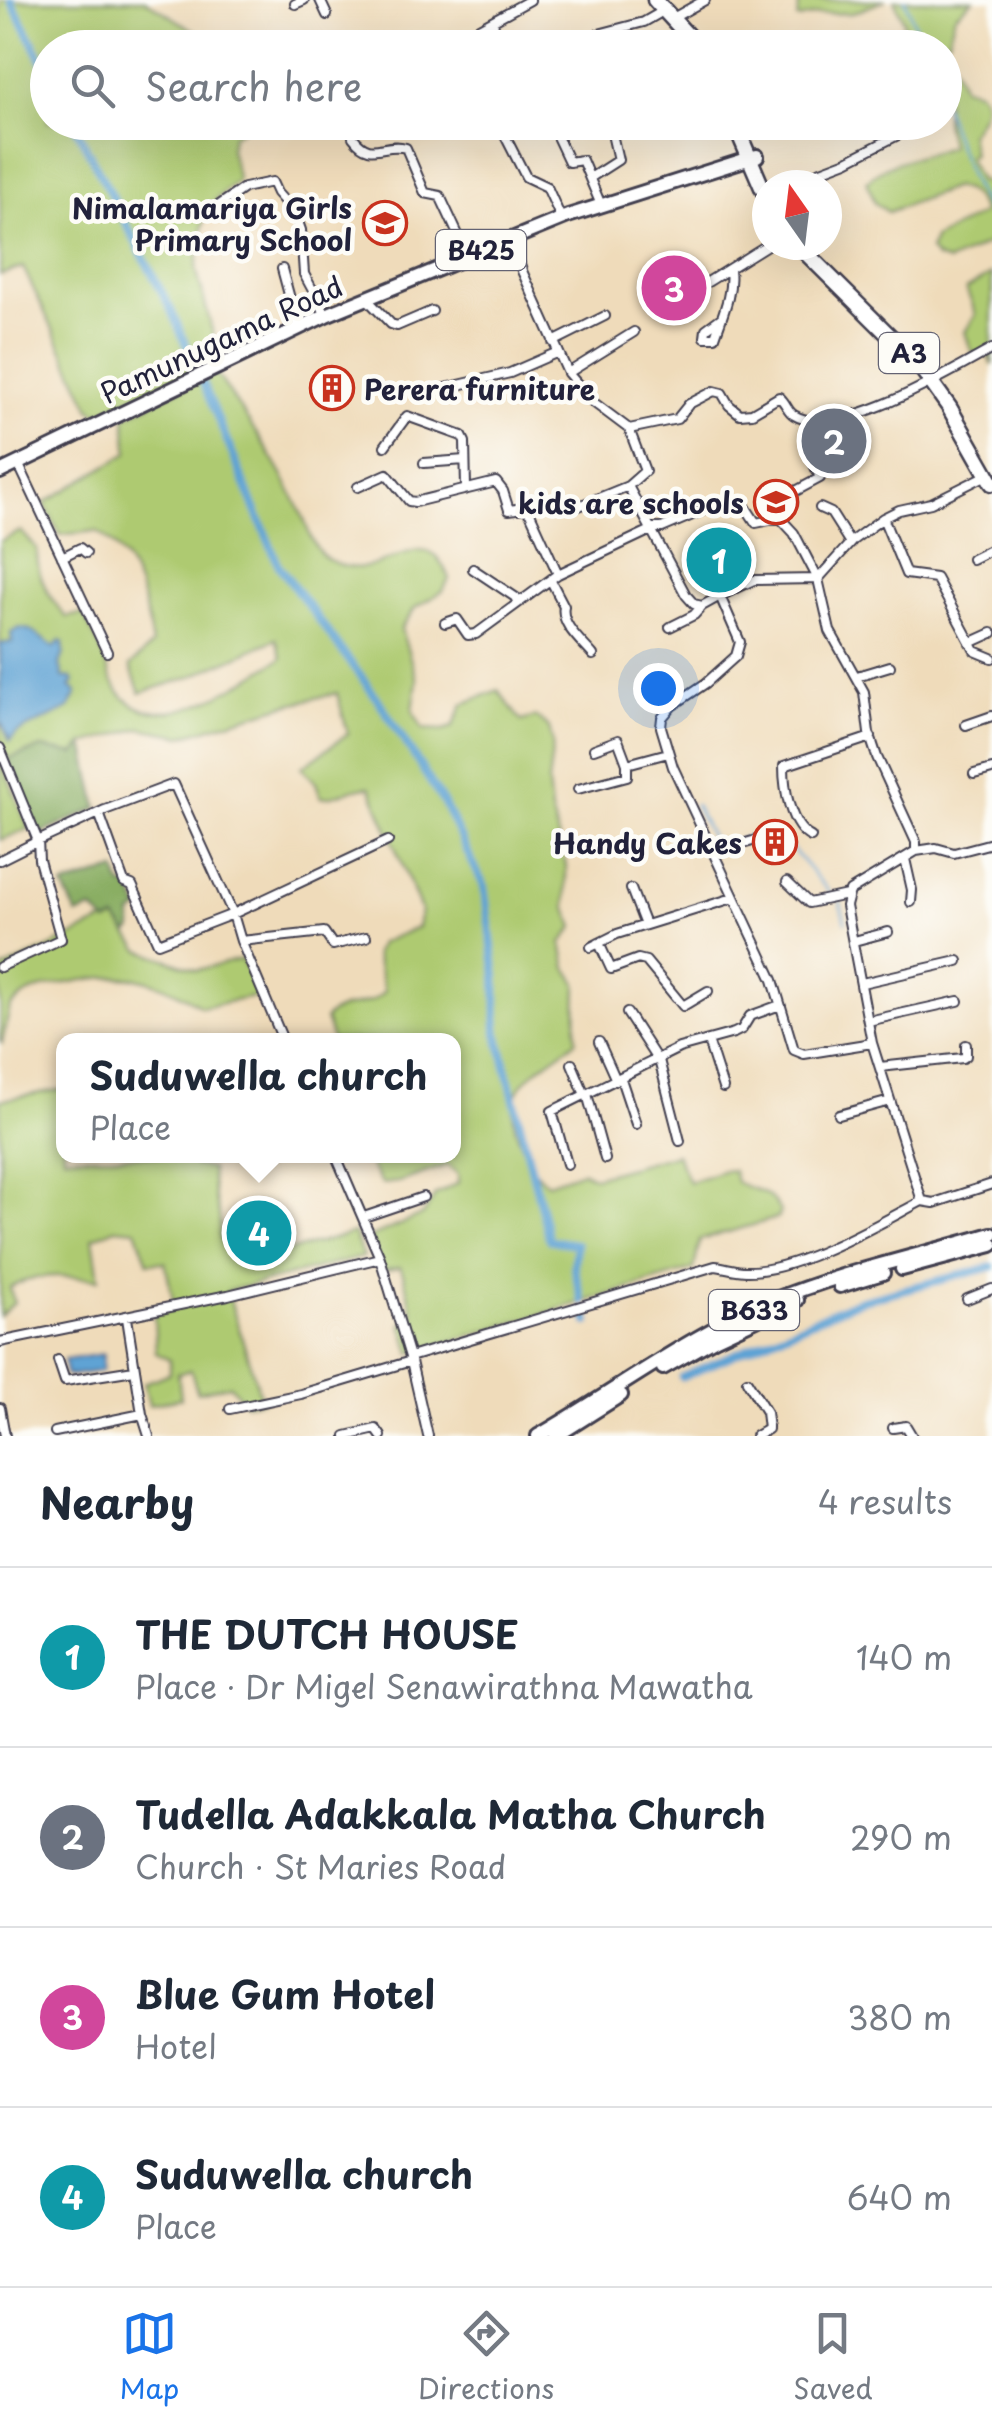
<!DOCTYPE html>
<meta charset="utf-8">
<style>
:root{--surface:#fff;--page:#f6f6f7;--text:#1f2937;--muted:#747a83;--line:#e0e1e3;--accent:#1a73e8}
body{margin:0;font-family:"Playpen Sans",sans-serif;background:var(--page);color:var(--text)}
.compass{position:absolute;left:752px;top:170px;width:90px;height:90px;border-radius:50%;background:var(--surface);box-shadow:0 10px 40px #0002;rotate:346deg}
.you{position:absolute;left:658px;top:688px;width:35px;height:35px;margin:-25px;border:8px solid #fff;border-radius:50%;background:#1a73e8;box-shadow:0 0 0 15px #1a73e833}
.badge{display:grid;place-items:center;width:65px;height:65px;border-radius:50%;background:var(--accent);color:#fff;font-size:32px;font-weight:700}
.pin{position:absolute;translate:-50% -50%;border:5px solid #fff;box-shadow:0 2px 10px #0006}
.popup{position:absolute;left:56px;top:1033px;width:405px;height:130px;box-sizing:border-box;display:grid;place-content:center;border-radius:20px;background:var(--surface);filter:drop-shadow(0 2px 8px #0005);font-size:32px;white-space:nowrap;color:var(--muted)}
.popup b{font-size:38px;color:var(--text)}
.popup::after{content:'';position:absolute;left:50%;top:100%;margin-left:-20px;border:20px solid transparent;border-top-color:var(--surface)}
.list{margin:0;padding:0;list-style:none}
h2{display:flex;justify-content:space-between;align-items:center;height:130px;margin:0;padding:0 40px;font-size:42px}
h2 small{font-size:32px;font-weight:400;color:var(--muted)}
.list li{display:grid;grid-template-columns:65px 1fr auto;gap:30px;align-items:center;box-sizing:border-box;height:180px;padding:0 40px;border-top:2px solid var(--line)}
.list b{display:block;font-size:38px;white-space:nowrap}
.list p{margin:0;font-size:32px;white-space:nowrap;color:var(--muted)}
.list em{font-size:32px;font-style:normal;color:var(--muted)}
.icon{flex:none;width:55px;height:55px;fill:none;stroke:currentColor;stroke-width:2;stroke-linecap:round;stroke-linejoin:round}
.map{position:relative;flex:none;width:992px;height:1436px;overflow:hidden}
.search{position:absolute;background:var(--surface);box-shadow:0 10px 40px #0002;left:30px;right:30px;top:30px;height:110px;display:flex;align-items:center;gap:25px;box-sizing:border-box;padding:0 35px;border-radius:55px;color:var(--muted);font-size:38px}
.sheet{height:850px;background:var(--surface)}
nav{display:flex;justify-content:space-around;align-items:center;box-sizing:border-box;height:140px;border-top:2px solid var(--line);background:var(--surface);font-size:28px;color:var(--muted)}
nav a{display:grid;justify-items:center;gap:5px}
nav .on{color:var(--accent)}
.map>svg:first-child{display:block}
</style>
<div class="map">
<svg width="992" height="1436" viewBox="0 0 992 1436">
<rect width="100%" height="100%" fill="#fdfcf7"/>
<filter id="ink" filterUnits="userSpaceOnUse"><feTurbulence type="fractalNoise" baseFrequency=".01" numOctaves="2"/><feDisplacementMap in="SourceGraphic" scale="20" xChannelSelector="R" yChannelSelector="G"/><feConvolveMatrix kernelMatrix="1 2 1 2 8 2 1 2 1" color-interpolation-filters="sRGB"/></filter>
<filter id="wash" filterUnits="userSpaceOnUse"><feTurbulence type="fractalNoise" baseFrequency=".0048" numOctaves="4" result="noise"/><feDisplacementMap in="SourceGraphic" scale="40" xChannelSelector="R" yChannelSelector="G"/><feGaussianBlur stdDeviation="2.25" result="paint"/><feColorMatrix in="noise" values="0 0 0 0 0 0 0 0 0 0 0 0 0 0 0 0 0 1.4 0 .05"/><feComposite in="paint" operator="in"/></filter>
<g filter="url(#wash)">
<rect width="100%" height="100%" fill="#efdbba"/>
<path fill="#aeca71" stroke="#687656" stroke-width="2.5" d="M0,0H145L221,47L48,48V122L252,123L232,136L230,149L238,180L215,200L205,214L196,269L218,353L200,367L98,414L91,409L23,267L0,275Z
M800,0H886L853,13L818,14L800,19L797,18Z
M894,0H973L955,15L948,40L932,47H855L903,27L904,22Z
M954,64L962,86C967,89 973,89 978,91C992,103 978,123 969,133L973,155L967,157L980,182L992,179V242L948,262L936,258L930,250L934,239L983,213C977,199 968,186 952,188L888,212L875,203L867,181C889,158 923,158 950,146L945,122V65Z
M992,274V366L988,355L972,353L965,332L976,314L966,289Z
M215,371C246,419 281,465 303,517C310,535 314,552 331,561C385,590 424,510 449,579L443,591L415,608L401,629L417,680L413,711L423,729L443,730L453,727L463,704L498,690L521,721L536,717L549,728L553,744L548,783L551,811L566,865V906L574,927L562,943L567,968L577,983L576,1041C538,1071 494,1086 522,1145C528,1159 534,1175 548,1183L582,1171L594,1177L676,1154L689,1182L724,1170L733,1171L736,1182C756,1192 767,1188 780,1211L778,1218L700,1240L694,1269L411,1353L402,1324L414,1316L403,1274L400,1267L382,1271L369,1238L424,1214L435,1195L458,1183V1174L447,1165L399,1182L382,1184L364,1156H454V1040H332L325,1019C341,1000 369,1011 384,991L375,953L380,943L418,927L421,910L370,787C352,787 338,798 321,797L316,783L302,767L348,734L337,693L282,706L182,736L141,728L84,744L75,754L42,748L7,759L0,738V541L21,531L37,549C36,576 48,596 66,617L83,614C90,628 98,642 104,657C108,667 109,678 115,686C154,748 240,683 282,658L276,639L188,678L140,693L130,666L152,645C145,602 136,555 96,531L60,535L44,503L128,453L125,417Z
M0,758L29,829L0,840Z
M116,919L140,950L197,970L242,959L259,996L202,1007C153,975 123,971 67,983C41,988 32,988 10,1007L2,1043L0,1040V971L104,921Z
M64,1089V1156H192L194,1165L211,1169C212,1186 214,1199 219,1215C222,1225 216,1236 224,1245C244,1272 326,1239 354,1233L363,1257L227,1291L262,1401L246,1404L230,1385L197,1392L191,1370L178,1374L181,1398L149,1405L144,1383L170,1373V1360L156,1353L154,1315L175,1309L165,1262L148,1263L136,1230L115,1228L93,1238L99,1279C68,1276 38,1271 10,1288L14,1303L0,1316V1100Z"/>
<path fill="#8aae63" stroke="#56684f" stroke-width="2.5" d="M84,744L98,808L40,834L7,759L42,748L75,754Z
M116,870L121,885L130,887L140,910L132,915V930L128,934L116,919L107,923L92,909L77,915L63,886Z"/>
<path fill="#5fa3d4" stroke="#406288" stroke-width="2.5" d="M20,628L30,630L54,647L60,641L63,642L64,653L60,664L63,677L72,678L74,682L70,686L77,693L69,708L17,733L10,741L0,720V644L12,642L11,633Z
M103,1354L102,1371L66,1376L64,1360Z"/>
<g fill="none" stroke-linecap="round" stroke-linejoin="round">
<path stroke="#5fa3d4" stroke-width="2.5" d="M905,0L924,48
M944,106C958,145 968,183 992,217
M695,805L716,847L775,829L831,894
M840,901L845,922"/>
<path stroke="#5fa3d4" stroke-width="8" d="M11,0L48,72
M73,122L171,310L197,370
M202,381L279,566L379,701L443,802L484,886L496,976L497,1030L549,1240L576,1244L574,1267L582,1301
M585,1312L588,1322
M682,1377L858,1301L992,1267"/>
</g>
</g>
<g filter="url(#ink)">
<g fill="none" stroke-linecap="round" stroke-linejoin="round">
<defs>
<path id="minor" d="M320,0L327,15
M295,4L304,0
M673,18L705,0
M479,28L530,0
M568,42L644,22L658,14
M472,48L492,46
M492,48L494,20
M498,122L526,177L547,187L561,218
M552,126L569,162L582,160L601,205
M353,137C372,162 383,141 406,148L425,193L440,196L468,256
M590,178L618,160L612,134
M784,185L847,161L900,134
M218,206L244,188L272,182L277,193L295,213L301,230L304,274L326,315
M512,238L522,271L568,373L593,402L629,429L645,471L628,486L686,595L694,604L702,606L720,596
M282,269L298,328
M659,296L664,301L698,288L767,245
M366,298L391,324L397,326L432,311
M721,318L706,329L705,337H715C722,316 733,293 730,270
M553,342L605,316
M568,373L634,332
M433,391L510,373L558,352
M629,429L677,419L689,404L714,391L722,393L729,405L740,414L752,413L779,397C786,402 787,411 794,415C836,442 953,370 992,349
M385,446L407,416L462,436L465,442L466,488
M18,463L107,652
M424,463L465,460
M358,487L387,474L409,501L415,502L496,482L503,491L509,510L524,508L530,513L558,574
M579,506L628,486
M820,508L831,513L850,543
M780,518L794,533L818,579
M883,518L906,574L936,578L975,651L992,658
M651,528H662L716,505L724,506L741,500L756,523L780,518L793,504L792,493L820,478L805,444L814,421
M62,557L80,548L86,553
M972,559L992,549
M473,569L521,601
M818,579L754,580L720,596L740,642L736,656L706,683L672,706L662,718L661,727L673,767L773,980L794,1050L804,1054L872,1043
M551,581L564,606C560,624 581,641 593,655
M445,623L457,619L468,635L476,634L558,574L651,530
M670,627L694,615L702,606
M970,643L992,633
M857,676L890,666
M966,725L992,716
M0,748L38,841L105,810L174,784L233,914L241,941L283,1040
M627,764L668,753
M974,774L992,769
M578,789L627,776V764L618,740L594,749
M99,813L124,882L132,885L158,943L233,914L388,841
M811,837C790,827 784,788 784,766L871,737
M916,851L936,848L954,853L992,843
M715,852L756,840
M905,859L912,890L911,902
M0,860L38,841L39,860L61,939L0,967
M787,882L809,903L847,895
M631,889L645,925
M241,941L324,932L333,945L366,937
M854,941L888,932
M599,943L611,969L638,959L646,961L683,1006L708,991
M591,947L617,934L733,898
M862,983L958,961
M627,1013L658,1061
M868,1021L958,1001
M708,1041L723,1088
M599,1042L616,1080
M659,1060L680,1141
M572,1064L585,1095
M880,1067L963,1058L966,1056V1045
M621,1079L636,1124
M587,1094L605,1159
M839,1115L890,1101
M336,1156L380,1258L410,1357L428,1436
M567,1164L552,1111L679,1048L734,1033L742,1029L750,1016L780,1005
M922,1201L872,1043L846,906L850,891L916,851V842L877,757L869,733L864,692L830,631L818,579L853,540L883,518L899,510L931,503L987,475
M364,1217L423,1197
M967,1299L992,1289
M0,1342L228,1295L380,1258
M410,1357L715,1266C725,1267 736,1271 746,1271C798,1272 876,1225 922,1201L934,1203L992,1184
M58,1360L65,1381L134,1370
M747,1381L766,1412L768,1429L756,1436
M0,1408L5,1436
M230,1409L301,1394L411,1361
M142,1414L149,1436
M893,1428L906,1426L912,1436
M55,1432L142,1414L127,1318
M346,1436L376,1429L381,1436"/>
<path id="primary" d="M0,472L326,315L568,216L757,156
M902,1269L992,1245
M840,1286L883,1273
M663,1368L716,1338L797,1300
M538,1436C616,1391 688,1336 771,1301C842,1272 918,1256 992,1234
M556,1436L621,1395"/>
<path id="trunk" d="M655,0L699,48
M734,122L767,199
M798,245L919,365L949,407L992,483"/>
</defs>
<use href="#minor" stroke="#413e4e" stroke-width="12"/>
<use href="#primary" stroke="#413e4e" stroke-width="18"/>
<use href="#trunk" stroke="#413e4e" stroke-width="19"/>
<use href="#minor" stroke="#fff" stroke-width="8"/>
<use href="#primary" stroke="#fff" stroke-width="12"/>
<use href="#trunk" stroke="#fff" stroke-width="14"/>
</g>
</g>
<defs>
<symbol id="school-ring" viewBox="-11 -11 22 22"><circle r="9.5" fill="#fdfcf7" stroke="#c8321e" stroke-width="1.5"/><path d="M0-5L7-2L0 1L-7-2ZM-4 1L0 2.5L4 1V4Q0 6-4 4Z" fill="#c8321e"/></symbol>
<symbol id="building-ring" viewBox="-11 -11 22 22"><circle r="9.5" fill="#fdfcf7" stroke="#c8321e" stroke-width="1.5"/><path d="M-4-6H4V6H1V3H-1V6H-4ZM-2.5-4.3h1.7v1.8h-1.7ZM.8-4.3h1.7v1.8H.8ZM-2.5-1h1.7V.8h-1.7ZM.8-1h1.7V.8H.8Z" fill="#c8321e"/></symbol>
</defs>
<g fill-rule="evenodd">
<use href="#school-ring" x="360" y="198" width="50" height="50"/>
<use href="#building-ring" x="307" y="363" width="50" height="50"/>
<use href="#school-ring" x="751" y="477" width="50" height="50"/>
<use href="#building-ring" x="750" y="817" width="50" height="50"/>
</g>
<g text-anchor="middle" dominant-baseline="central" stroke-width="9" stroke-linejoin="round" paint-order="stroke">
<g fill="#fdfcf7" stroke="#646373" stroke-width="2.5">
<rect x="436" y="230" width="90" height="40" rx="8"/>
<rect x="879" y="333" width="60" height="40" rx="8"/>
<rect x="709" y="1290" width="90" height="40" rx="8"/>
</g>
<g font-size="25" font-weight="bold" fill="#22223b">
<text x="481" y="250">B425</text>
<text x="909" y="353">A3</text>
<text x="754" y="1310">B633</text>
</g>
<g font-size="28" font-weight="bold" fill="#22223b" stroke="#fdfcf7" text-anchor="end">
<text x="352" y="207">Nimalamariya Girls<tspan x="352" dy="32">Primary School</tspan></text>
<text x="364" y="388" text-anchor="start">Perera furniture</text>
<text x="744" y="502">kids are schools</text>
<text x="742" y="842">Handy Cakes</text>
</g>
<g font-size="28" fill="#22223b" stroke="#fdfcf7">
<text transform="translate(221 339) rotate(-25)">Pamunugama Road</text>
</g>
</g>
</svg>
<svg class="compass" viewBox="-18 -18 36 36"><path d="M0-13l5 13h-10z" fill="#e53935"/><path d="M0 13l5-13h-10z" fill="#747a83"/></svg>
<div class="you"></div>
<div class="pin badge" style="left:719px;top:560px;background:#0f9aa8">1</div>
<div class="pin badge" style="left:834px;top:441px;background:#6b7280">2</div>
<div class="pin badge" style="left:674px;top:288px;background:#d1479c">3</div>
<div class="pin badge" style="left:259px;top:1233px;background:#0f9aa8">4</div>
<div class="popup"><b>Suduwella church</b>Place</div>
<div class="search"><svg class="icon" aria-label="search" viewBox="0 0 24 24"><circle cx="10" cy="10" r="6"/><path d="M15 15l6 6"/></svg>Search here</div>
</div>
<section class="sheet">
<h2>Nearby<small>4 results</small></h2>
<ul class="list">
<li><span class="badge" style="background:#0f9aa8">1</span><div><b>THE DUTCH HOUSE</b><p>Place · Dr Migel Senawirathna Mawatha</p></div><em>140 m</em></li>
<li><span class="badge" style="background:#6b7280">2</span><div><b>Tudella Adakkala Matha Church</b><p>Church · St Maries Road</p></div><em>290 m</em></li>
<li><span class="badge" style="background:#d1479c">3</span><div><b>Blue Gum Hotel</b><p>Hotel</p></div><em>380 m</em></li>
<li><span class="badge" style="background:#0f9aa8">4</span><div><b>Suduwella church</b><p>Place</p></div><em>640 m</em></li>
</ul>
</section>
<nav>
<a class="on"><svg class="icon" aria-label="map" viewBox="0 0 24 24"><path d="M3 6l6-2 6 2 6-2v14l-6 2-6-2-6 2zM9 4v14M15 6v14"/></svg>Map</a>
<a><svg class="icon" aria-label="directions" viewBox="0 0 24 24"><path d="M12 3l9 9-9 9-9-9zM9 14v-3h6M13 9l2 2-2 2"/></svg>Directions</a>
<a><svg class="icon" aria-label="saved" viewBox="0 0 24 24"><path d="M7 4h10v16l-5-4-5 4z"/></svg>Saved</a>
</nav>
